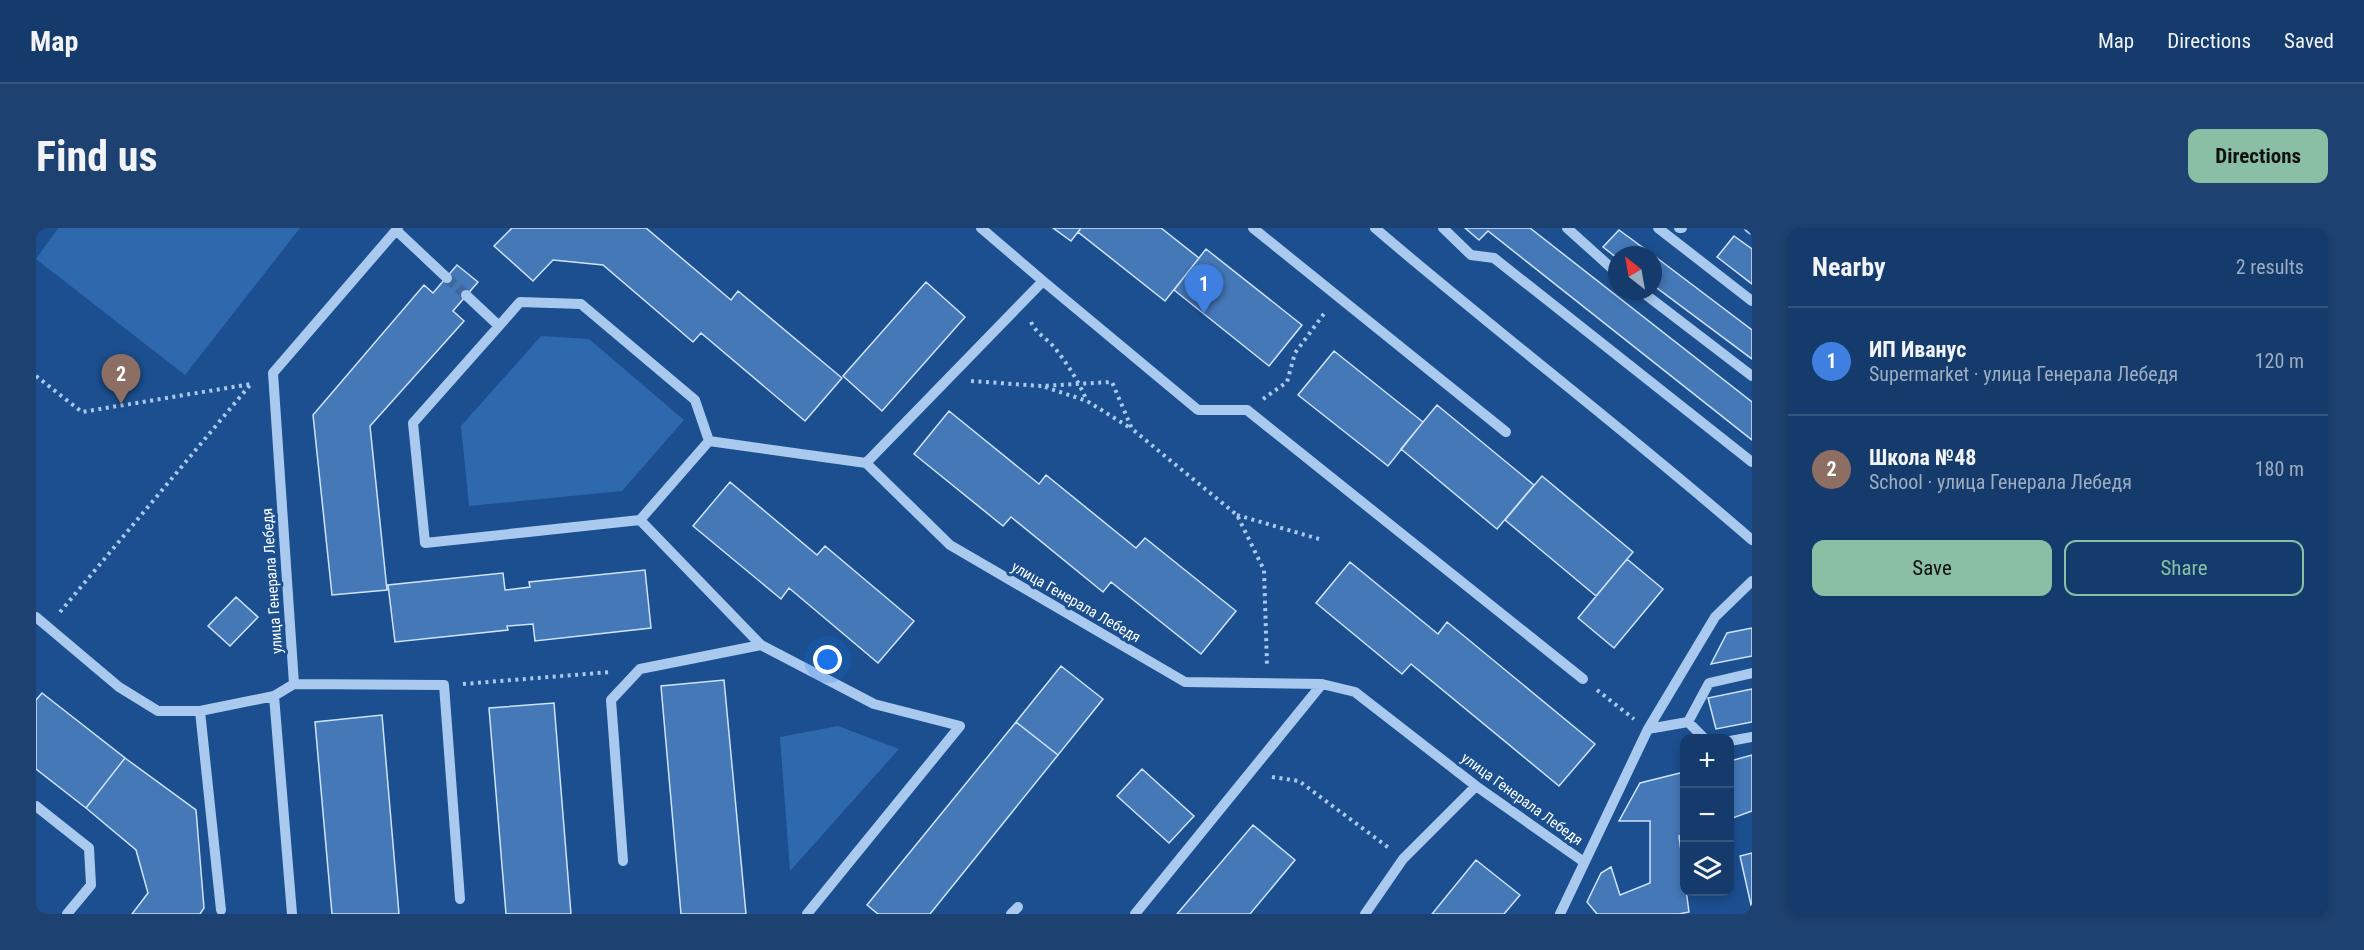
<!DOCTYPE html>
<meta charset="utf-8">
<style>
:root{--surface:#143b6b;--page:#1d4271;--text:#f1f3f6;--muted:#9dadc1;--line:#33557e;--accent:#8abfa5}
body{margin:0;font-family:"Roboto Condensed",sans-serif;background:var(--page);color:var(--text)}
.controls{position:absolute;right:18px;bottom:18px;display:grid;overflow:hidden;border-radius:12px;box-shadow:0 3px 9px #0003}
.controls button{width:54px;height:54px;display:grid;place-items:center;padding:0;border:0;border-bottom:2px solid var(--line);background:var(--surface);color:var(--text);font:30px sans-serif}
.compass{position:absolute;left:1572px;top:18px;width:54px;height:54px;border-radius:50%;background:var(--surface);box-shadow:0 3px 9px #0003;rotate:329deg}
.you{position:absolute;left:792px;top:432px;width:21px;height:21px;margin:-15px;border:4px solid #fff;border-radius:50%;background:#1a73e8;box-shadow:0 0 0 9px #1a73e833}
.badge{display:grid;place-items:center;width:39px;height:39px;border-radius:50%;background:var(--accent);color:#fff;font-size:20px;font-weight:700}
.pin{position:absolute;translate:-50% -50px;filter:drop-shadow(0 2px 3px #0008)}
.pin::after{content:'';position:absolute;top:32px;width:21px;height:18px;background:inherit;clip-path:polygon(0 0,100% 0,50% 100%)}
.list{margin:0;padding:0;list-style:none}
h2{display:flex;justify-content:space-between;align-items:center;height:78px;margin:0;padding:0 24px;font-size:26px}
h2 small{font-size:20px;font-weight:400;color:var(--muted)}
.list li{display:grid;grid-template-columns:39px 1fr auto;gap:18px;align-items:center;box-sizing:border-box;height:108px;padding:0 24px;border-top:2px solid var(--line)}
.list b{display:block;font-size:22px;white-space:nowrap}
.list p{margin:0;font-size:20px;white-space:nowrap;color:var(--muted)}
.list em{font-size:20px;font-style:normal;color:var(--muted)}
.actions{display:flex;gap:12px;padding:18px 24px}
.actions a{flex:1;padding:14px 0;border:2px solid var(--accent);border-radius:12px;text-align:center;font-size:21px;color:var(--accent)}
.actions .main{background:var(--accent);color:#111}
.icon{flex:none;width:33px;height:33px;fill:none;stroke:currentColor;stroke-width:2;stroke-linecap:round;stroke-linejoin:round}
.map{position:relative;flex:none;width:1716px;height:686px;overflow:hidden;border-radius:12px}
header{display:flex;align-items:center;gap:36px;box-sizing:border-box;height:84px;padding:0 30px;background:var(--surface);border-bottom:2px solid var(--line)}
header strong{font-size:28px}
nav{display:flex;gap:33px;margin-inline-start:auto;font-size:21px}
.intro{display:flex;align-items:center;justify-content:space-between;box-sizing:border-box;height:144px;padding:0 36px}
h1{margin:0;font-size:42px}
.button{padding:15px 27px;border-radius:12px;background:var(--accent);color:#111;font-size:21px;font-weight:700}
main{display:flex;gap:36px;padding:0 36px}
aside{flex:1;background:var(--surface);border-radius:12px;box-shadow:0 3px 9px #0003}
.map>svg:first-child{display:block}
</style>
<header>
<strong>Map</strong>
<nav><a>Map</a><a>Directions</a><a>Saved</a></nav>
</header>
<div class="intro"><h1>Find us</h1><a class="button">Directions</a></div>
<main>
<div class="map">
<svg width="1716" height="686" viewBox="0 0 1716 686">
<rect width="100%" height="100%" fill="#1b4f8f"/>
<path fill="#2e69ad" d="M22,0H264L149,147L0,31Z
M505,108L553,111L648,192L586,263L433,278L425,198Z
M802,498L863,521L754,643L744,509Z"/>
<path fill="#4478b7" stroke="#cfe3fa" stroke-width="1.5" d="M476,0H610L695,72L702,63L806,150L769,193L665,105L657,114L567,37L517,32L497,53L458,18Z
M1017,0H1045L1035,13Z
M1045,0H1125L1163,30L1129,73L1042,4Z
M1429,0H1494L1716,174V212L1452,3L1443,12Z
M1583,2L1617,27H1581V30L1567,19Z
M1698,8L1716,21V56L1681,29Z
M1170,21L1266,97L1233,138L1138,62Z
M1617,27L1716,102V131L1617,57Z
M421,37L442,54L417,83L428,93L334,198L351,362L296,367L277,187L388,57L397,65Z
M890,54L929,89L846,183L807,148Z
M1298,123L1387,194L1352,238L1262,167Z
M1401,177L1498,257L1461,301L1365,221Z
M913,183L1003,256L1010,247L1100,320L1109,310L1200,383L1165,426L1075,354L1067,364L975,289L967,298L878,226Z
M1506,248L1597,324L1560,368L1469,292Z
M694,254L781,327L789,318L878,393L842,435L753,360L745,371L657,298Z
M1591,331L1627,361L1578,420L1542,390Z
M1314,334L1402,406L1411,394L1559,516L1523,558L1375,436L1366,446L1280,375Z
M609,342L615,400L499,413L497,396L471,398L472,402L359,414L352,357L467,345L469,362L494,359L493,354Z
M200,369L222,389L194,418L172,398Z
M1716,400V428L1675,436L1691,405Z
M1025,438L1067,471L1022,527L980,494Z
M688,452L710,686H645L625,458Z
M1716,461V494L1680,501L1672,470Z
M6,465L89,530L50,580L0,541V472Z
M518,475L535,686H470L453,480Z
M346,487L363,686H296L279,494Z
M980,494L1022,527L894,686H842L831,677Z
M1716,527V583L1694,591V533Z
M89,530L160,582L168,680L164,686H96L112,665L100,622L50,580Z
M1106,541L1158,588L1133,615L1081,568Z
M1648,544V606L1643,608L1653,684L1643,686H1561L1551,674L1565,645L1575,639L1584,667L1614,655V593H1583L1604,555Z
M1217,597L1259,632L1214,686H1141Z
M1716,625V677H1715L1704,628Z
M1440,632L1484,667L1468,686H1396Z"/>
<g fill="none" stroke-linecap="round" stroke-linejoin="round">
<path stroke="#3d69a0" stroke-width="10" stroke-dasharray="10 5" stroke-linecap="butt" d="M411,50L430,67"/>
<path stroke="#a9c9ee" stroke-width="4" stroke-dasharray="3 4.5" stroke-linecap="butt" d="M995,94C1000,105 1010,110 1018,119C1031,135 1043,154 1051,173
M0,148L46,184L215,156
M935,153L1005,158L1076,154L1096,201L1201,287L1228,342L1231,437
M1009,159L1051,173L1096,201
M1227,171L1251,154L1259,125L1290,83
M1201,287L1283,311
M24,384L214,157
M427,456L575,444
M1561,462L1598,491
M1236,549L1263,553L1353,620"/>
<path stroke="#a9c9ee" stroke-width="10" d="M945,0L1007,53L830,235L914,317L1149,454L1286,456L1319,464L1440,558L1548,634
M1217,0L1470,204
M1339,0C1463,106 1593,205 1716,312
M1407,0L1435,27L1458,30L1716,234
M1531,0L1581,45
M1622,0L1716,73
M1643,0H1646
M1713,0L1716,2
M360,2L411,50
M1007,53L1162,182H1211L1547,451
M1605,63L1716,148
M430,67L463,98L484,74L545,76L659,172L673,213
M463,98L377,195L389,315L604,292L673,213
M673,213L830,235
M604,292L725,417
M0,389L83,459L122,483H164L238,468L258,456L237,145L362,0
M258,456L408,457L424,671
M238,468L256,686
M164,483L185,682
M1652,494L1673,455L1716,445
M1612,501L1652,494L1669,511
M1694,513L1716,509
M0,578L53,620L55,657L31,686
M587,633L575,472L604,441L725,417L838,476L924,498L771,686
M975,686L982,679
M1099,686L1286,456
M1329,686L1367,631L1440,558
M1524,686L1612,501L1679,389L1716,353"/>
</g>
<g text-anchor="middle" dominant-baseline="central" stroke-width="6" stroke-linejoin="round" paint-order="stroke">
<g font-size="15" fill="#fff" stroke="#1b4f8f">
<text transform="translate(236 353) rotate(-94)">улица Генерала Лебедя</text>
<text transform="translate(1040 374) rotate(30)">улица Генерала Лебедя</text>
<text transform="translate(1486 571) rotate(36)">улица Генерала Лебедя</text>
</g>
</g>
</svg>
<div class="controls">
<button>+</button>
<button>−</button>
<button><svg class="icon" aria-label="layers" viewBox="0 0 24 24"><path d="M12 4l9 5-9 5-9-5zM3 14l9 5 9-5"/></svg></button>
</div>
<svg class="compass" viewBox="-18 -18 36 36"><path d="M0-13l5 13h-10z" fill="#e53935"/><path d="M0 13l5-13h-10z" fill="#9dadc1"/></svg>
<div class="you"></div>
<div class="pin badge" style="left:1168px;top:86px;background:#3f7fe0">1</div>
<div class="pin badge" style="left:85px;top:176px;background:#8d6e63">2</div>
</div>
<aside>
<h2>Nearby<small>2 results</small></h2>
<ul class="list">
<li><span class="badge" style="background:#3f7fe0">1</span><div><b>ИП Иванус</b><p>Supermarket · улица Генерала Лебедя</p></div><em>120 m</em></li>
<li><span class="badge" style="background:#8d6e63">2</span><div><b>Школа №48</b><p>School · улица Генерала Лебедя</p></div><em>180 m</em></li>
</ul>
<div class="actions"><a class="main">Save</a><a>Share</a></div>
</aside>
</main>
